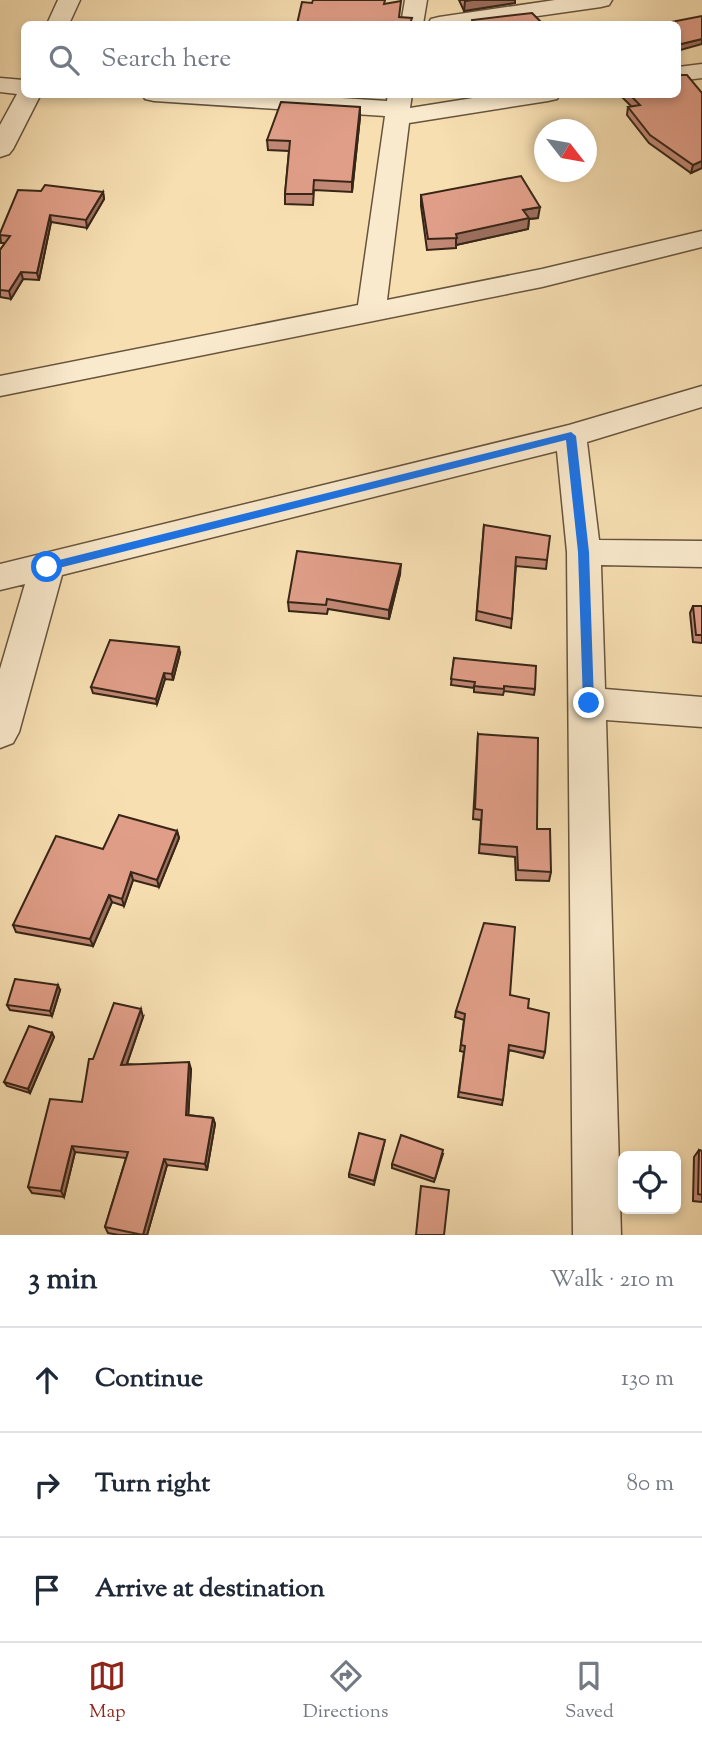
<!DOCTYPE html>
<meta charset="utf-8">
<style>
:root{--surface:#fff;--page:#f2f2f3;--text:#1f2937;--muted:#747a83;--line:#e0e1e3;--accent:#8f2418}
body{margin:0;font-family:"Sorts Mill Goudy",serif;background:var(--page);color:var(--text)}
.controls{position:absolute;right:21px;bottom:21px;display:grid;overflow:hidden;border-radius:10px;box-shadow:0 4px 10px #0003}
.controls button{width:63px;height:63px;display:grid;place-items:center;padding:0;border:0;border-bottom:2px solid var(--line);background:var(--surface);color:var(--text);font:35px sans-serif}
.compass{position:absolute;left:534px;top:119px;width:63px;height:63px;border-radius:50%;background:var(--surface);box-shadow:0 4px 10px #0003;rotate:121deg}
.stop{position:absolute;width:21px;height:21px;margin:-16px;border:5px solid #1a73e8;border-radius:50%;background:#fff}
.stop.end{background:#1a73e8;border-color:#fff;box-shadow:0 2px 7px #0008}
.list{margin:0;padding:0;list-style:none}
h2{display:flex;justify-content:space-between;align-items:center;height:91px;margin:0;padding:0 28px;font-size:30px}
h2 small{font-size:23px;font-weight:400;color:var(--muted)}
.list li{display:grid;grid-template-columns:46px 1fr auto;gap:21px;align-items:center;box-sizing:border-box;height:105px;padding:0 28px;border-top:2px solid var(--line)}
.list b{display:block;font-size:26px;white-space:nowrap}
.list em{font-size:23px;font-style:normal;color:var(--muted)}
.icon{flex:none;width:38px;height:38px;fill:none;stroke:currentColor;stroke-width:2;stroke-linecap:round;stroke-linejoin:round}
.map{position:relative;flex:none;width:702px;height:1235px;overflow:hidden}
.search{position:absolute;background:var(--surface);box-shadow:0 4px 10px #0003;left:21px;right:21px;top:21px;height:77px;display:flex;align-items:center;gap:18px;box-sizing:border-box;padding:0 24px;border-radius:10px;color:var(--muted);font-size:26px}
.sheet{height:406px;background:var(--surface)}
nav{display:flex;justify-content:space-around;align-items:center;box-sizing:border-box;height:98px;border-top:2px solid var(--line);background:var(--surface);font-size:19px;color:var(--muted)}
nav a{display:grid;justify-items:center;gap:4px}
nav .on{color:var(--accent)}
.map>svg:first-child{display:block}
</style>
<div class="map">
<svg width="702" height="1235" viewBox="0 0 702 1235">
<rect width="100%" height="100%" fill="#f7dfb2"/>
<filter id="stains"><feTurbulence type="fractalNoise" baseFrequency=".00286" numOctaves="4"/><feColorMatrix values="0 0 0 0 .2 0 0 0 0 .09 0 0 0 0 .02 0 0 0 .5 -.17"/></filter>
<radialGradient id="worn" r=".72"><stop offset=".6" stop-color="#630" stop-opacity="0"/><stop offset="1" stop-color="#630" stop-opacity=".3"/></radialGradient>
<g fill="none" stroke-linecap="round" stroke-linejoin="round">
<defs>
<path id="street" d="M58,0H80L69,24H47Z
M405,0H427L423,24H401Z
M555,0H612L609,5L601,7L482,24H428L431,19L439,17Z
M702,64V78L678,81V67Z
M0,78L24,80V94H41L13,149L9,154L0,157V125L17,94L0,92Z
M142,94H281L387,101L388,94H412L410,108L498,94H560L557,99L548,101L409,123L387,300L542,269L702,231V247L542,287L0,396V376L358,305L385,116L154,101L145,99Z
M702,386V407L587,442L599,540L702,541V567L601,565L605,689L702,697V727L606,720L621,1235H573L567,552L557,451L62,575L19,732L13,743L0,748V669L25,584L0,590V564L569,425Z"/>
</defs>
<use href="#street" stroke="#67543e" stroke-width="3"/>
<use href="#street" fill="#faeacd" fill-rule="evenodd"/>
</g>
<path fill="#c18875" stroke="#372617" stroke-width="2" d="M459,0H515V3L464,11Z
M678,75L702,93V168L691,173L649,143L627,115L628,107L631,106L619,94H677Z
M360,117L352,192L314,190L313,205L285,204V194L289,151L268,150L267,140Z
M41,191L103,192L104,199L87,228L51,222L39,280L23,279L11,299L0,297V250L5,243H1L0,233Z
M421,195L538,218L529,219L528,229L456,245V248L427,250L421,206Z
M484,525L547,560L546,569L516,566L511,628L476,620Z
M400,574L389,619L328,609L327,614L289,611L288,602Z
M693,606H702V643L693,642L690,613Z
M180,653L173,680L165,679L157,704L93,693L91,687Z
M454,658L535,689L534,695L504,691L503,695L474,692V688L451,685Z
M478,734L537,829L551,872L549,881L516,880L515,857L479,853L481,820L473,819Z
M177,831L179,838L159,887L133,880L124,906L112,902L93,946L16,932L13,925L103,849Z
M60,990L52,1016L10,1010L7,1005Z
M510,995L528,1008L545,1052L543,1058L509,1050L502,1105L458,1097L464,1052L460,1051L464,1020L455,1017L456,1011Z
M143,1017L127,1064L191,1069L188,1115L213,1118L215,1124L207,1170L167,1165L147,1235H119L108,1233L105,1227L126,1158L75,1152L64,1197L32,1193L28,1187L82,1102L93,1059Z
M52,1033L54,1037L30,1093L7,1086L4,1082Z
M384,1144L374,1185L349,1177V1174Z
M699,1150L702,1151V1202L693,1201L694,1157Z
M443,1154L434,1182L392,1168V1164Z"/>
<path fill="#9d6f5f" stroke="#372617" stroke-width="2" d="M473,0H515V3L464,11L465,1Z
M702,39V44L677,51V45Z
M360,107V117L352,192V182Z
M702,161V168L691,173L693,165Z
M103,192L104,199L87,228L86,220Z
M540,207L538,218L529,219L528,229L456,245V234L523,210Z
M50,215L51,222L39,280L37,273Z
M21,272L23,279L11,299L9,291Z
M401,564L400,574L389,619V610Z
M179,647L180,653L173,680L172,674Z
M164,673L165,679L157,704L156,699Z
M177,831L179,838L159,887L157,880Z
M131,872L133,880L124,906L122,899Z
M109,895L112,902L93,946L90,939Z
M58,985L60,990L52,1016L50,1011Z
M141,1009L143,1017L124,1072L121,1065Z
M52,1033L54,1037L30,1093L28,1089Z
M189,1062L191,1069L188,1122L186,1115Z
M213,1118L215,1124L207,1170L205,1164Z
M72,1146L75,1152L64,1197L61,1191Z
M164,1159L167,1165L147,1235H143Z"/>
<path fill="#e09e88" stroke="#372617" stroke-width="2" d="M313,0H385L384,4L401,1L399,17L412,18L410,24H297L302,2L312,3Z
M532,13L543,24H473L472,20Z
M702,16V39L677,45V24H661Z
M677,73L678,75H687L702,93V161L693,165L650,135L628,107L640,105L629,94H677Z
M281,102L360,107L352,182L314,180L313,194H285L290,141L267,140Z
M521,176L540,207L523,210L529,218L456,234L457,238L428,239L421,195Z
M45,185L103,192L86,220L50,215L37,273L21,272L9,291L0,290V250L10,236L0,235V233L18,190L41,191Z
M484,525L550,536L547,560L516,557L512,619L477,611Z
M297,551L401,564L389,610L327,599L326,605L288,602Z
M693,606H702V635H696Z
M110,640L179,647L172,674L164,673L156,699L91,687Z
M454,658L536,666L535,689L504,686V689L474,686L475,682L451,679Z
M478,734L538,738L537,829H550L551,872L518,870L517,847L480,844L482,810L475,809Z
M119,815L177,831L157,880L131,872L122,899L109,895L90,939L13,925L56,836L103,849Z
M484,923L515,927L510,995L529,999L528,1008L549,1013L545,1052L509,1045L503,1100L459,1092L465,1046L461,1045L465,1014L456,1011Z
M15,979L58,985L50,1011L7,1005Z
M114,1003L141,1009L121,1065L189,1062L186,1115L213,1118L205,1164L164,1159L143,1235L105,1227L128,1152L72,1146L61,1191L28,1187L50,1099L82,1102L89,1059H93Z
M29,1026L52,1033L28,1089L4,1082Z
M359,1133L385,1140L374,1181L349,1174Z
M401,1135L443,1150L435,1179L392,1164Z
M699,1150L702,1151V1195L698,1194Z
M421,1186L449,1190L444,1235H416Z"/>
<path fill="#1a73e8" d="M571,432L576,436L589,552L594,703L589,708L583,703L578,552L566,440L47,571L42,567L47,563Z"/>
<rect width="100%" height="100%" filter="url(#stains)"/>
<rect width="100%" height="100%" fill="url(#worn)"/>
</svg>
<div class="controls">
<button><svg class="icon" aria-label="locate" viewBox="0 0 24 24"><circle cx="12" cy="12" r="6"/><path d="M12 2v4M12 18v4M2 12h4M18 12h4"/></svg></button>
</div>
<svg class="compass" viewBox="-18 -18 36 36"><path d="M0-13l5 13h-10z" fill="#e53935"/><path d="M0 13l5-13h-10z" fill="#747a83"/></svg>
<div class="stop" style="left:47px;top:567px"></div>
<div class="stop end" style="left:589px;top:703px"></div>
<div class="search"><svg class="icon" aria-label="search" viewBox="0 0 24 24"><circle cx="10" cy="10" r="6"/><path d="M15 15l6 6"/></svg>Search here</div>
</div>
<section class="sheet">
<h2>3 min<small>Walk · 210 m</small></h2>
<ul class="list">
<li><svg class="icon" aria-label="ahead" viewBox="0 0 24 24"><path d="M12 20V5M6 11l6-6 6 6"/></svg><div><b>Continue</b></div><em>130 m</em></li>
<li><svg class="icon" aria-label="right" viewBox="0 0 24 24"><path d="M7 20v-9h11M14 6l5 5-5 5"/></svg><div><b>Turn right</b></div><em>80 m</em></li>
<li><svg class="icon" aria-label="arrive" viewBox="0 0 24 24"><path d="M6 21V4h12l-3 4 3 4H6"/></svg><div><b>Arrive at destination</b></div></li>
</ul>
</section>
<nav>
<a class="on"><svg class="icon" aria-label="map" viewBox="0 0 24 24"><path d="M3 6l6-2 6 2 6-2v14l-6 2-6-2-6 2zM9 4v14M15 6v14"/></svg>Map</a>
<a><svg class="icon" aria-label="directions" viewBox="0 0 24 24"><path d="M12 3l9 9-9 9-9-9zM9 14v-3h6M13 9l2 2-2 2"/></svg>Directions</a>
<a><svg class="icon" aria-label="saved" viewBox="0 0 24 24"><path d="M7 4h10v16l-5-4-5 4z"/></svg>Saved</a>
</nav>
